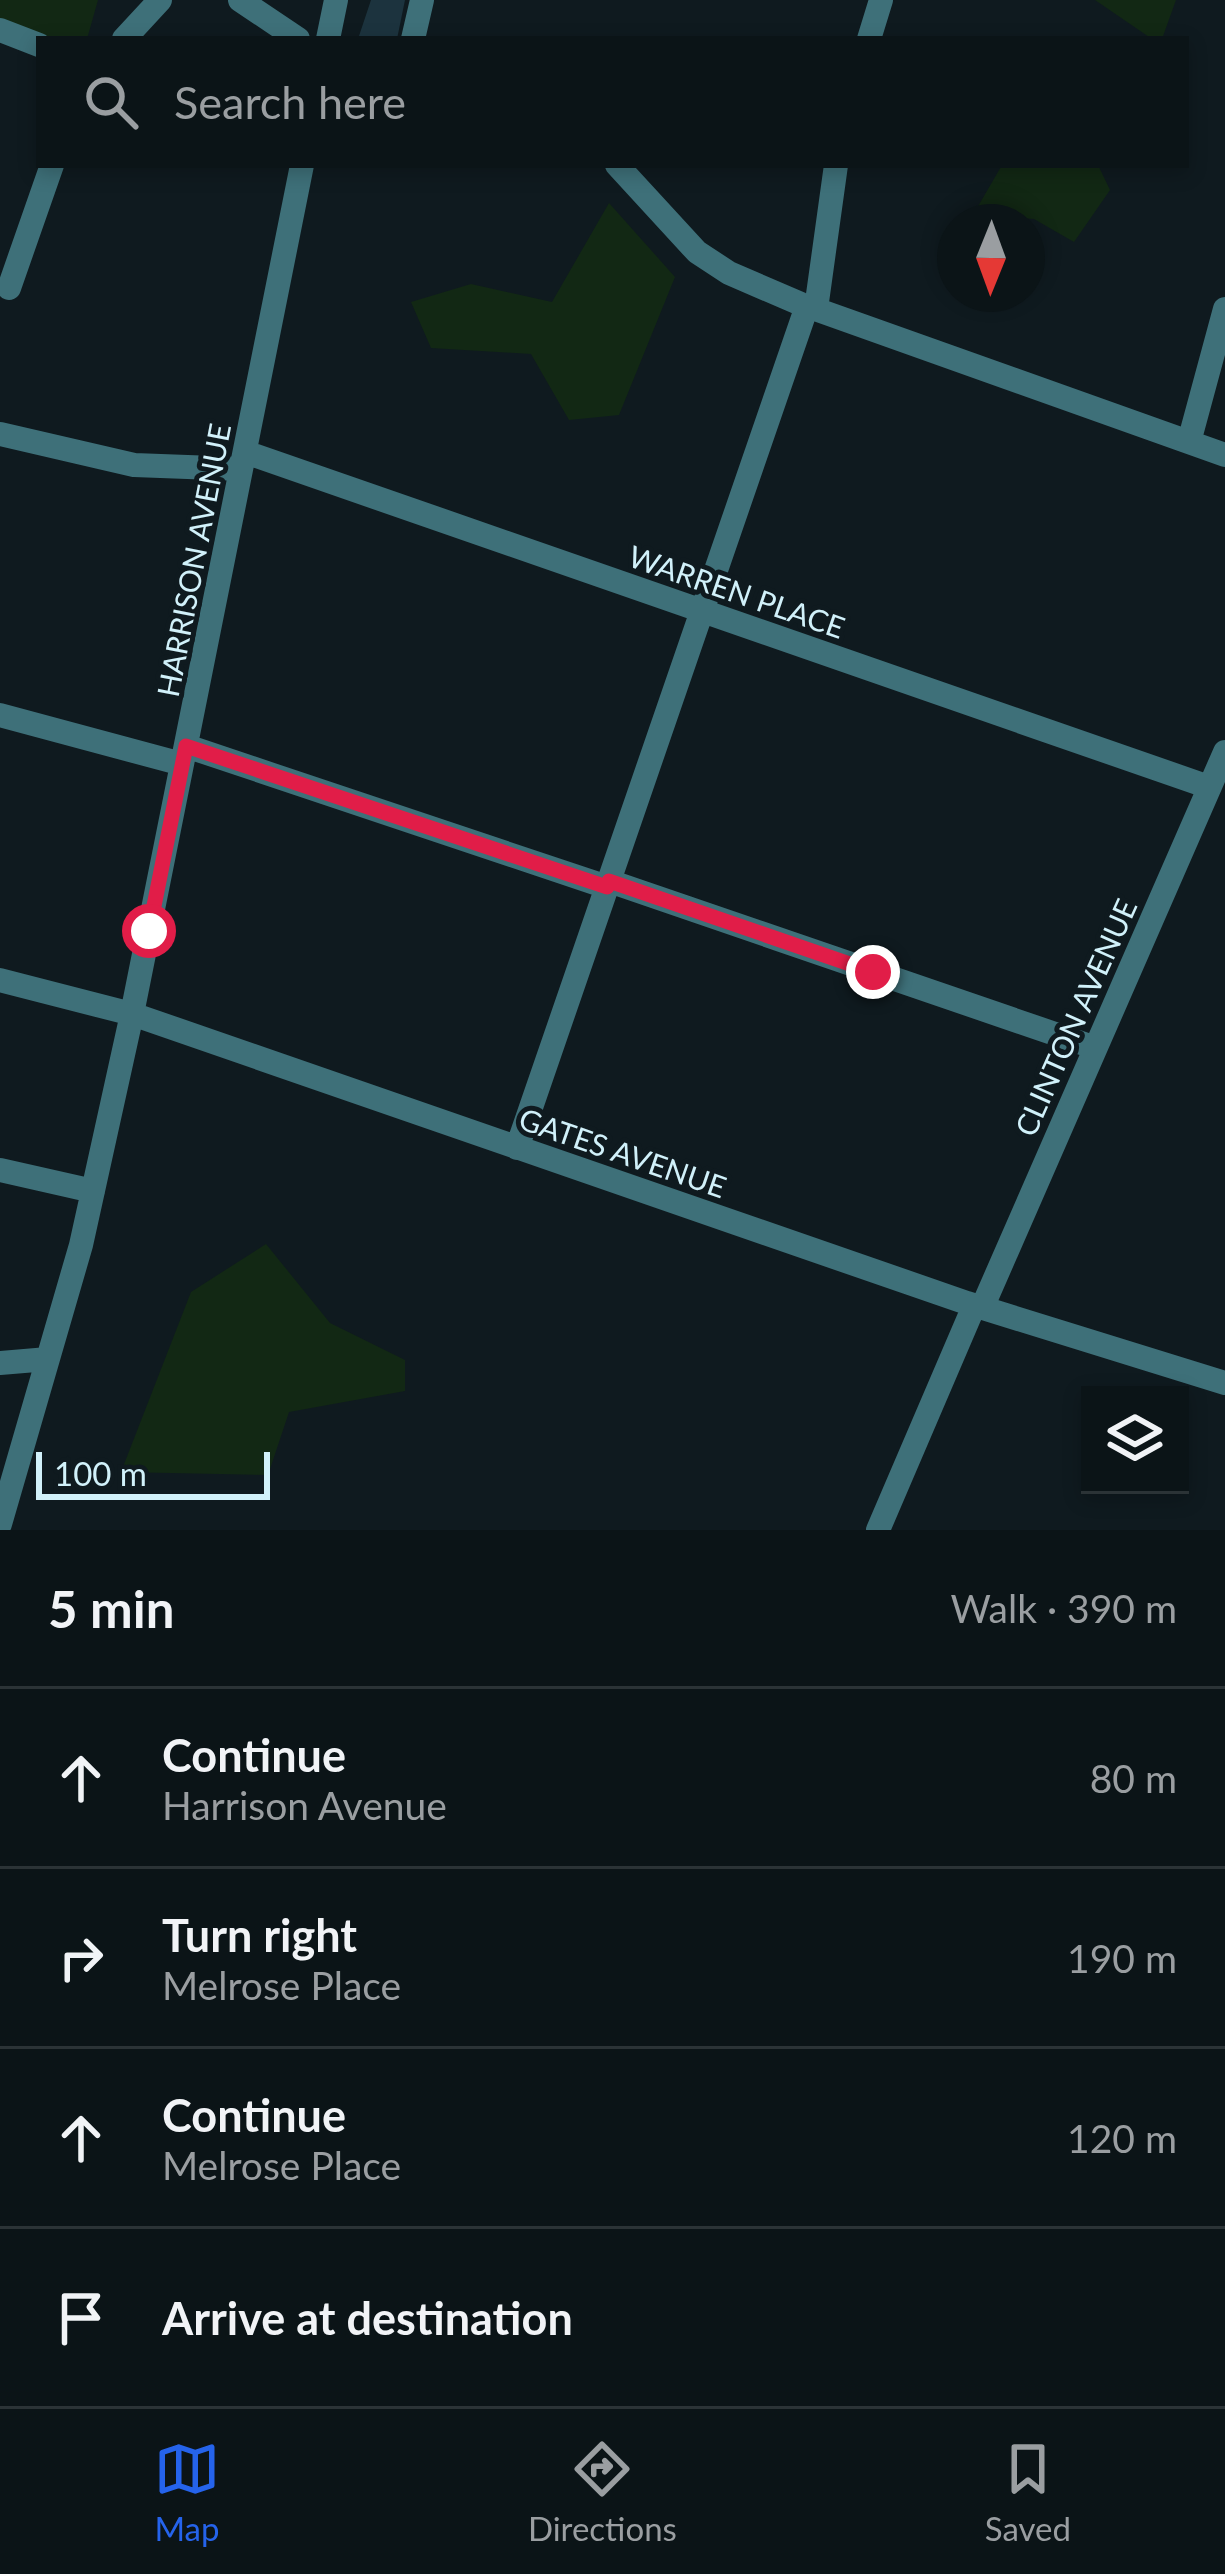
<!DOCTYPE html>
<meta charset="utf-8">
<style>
:root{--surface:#0b1417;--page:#192124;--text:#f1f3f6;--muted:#9a9ea1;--line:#2b3336;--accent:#2563eb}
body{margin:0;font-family:Lato,sans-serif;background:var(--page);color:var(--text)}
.controls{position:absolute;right:36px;bottom:36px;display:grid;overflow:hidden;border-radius:0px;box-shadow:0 6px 18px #0003}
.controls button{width:108px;height:108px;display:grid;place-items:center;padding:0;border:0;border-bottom:3px solid var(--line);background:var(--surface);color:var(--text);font:60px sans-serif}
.compass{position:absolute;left:937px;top:204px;width:108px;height:108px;border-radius:50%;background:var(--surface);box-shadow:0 6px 18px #0003;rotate:181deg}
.scale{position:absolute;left:36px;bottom:30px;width:234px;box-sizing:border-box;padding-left:12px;border:6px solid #d1f1fa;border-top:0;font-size:33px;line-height:42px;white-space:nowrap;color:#d1f1fa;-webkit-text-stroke:9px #0f1a1f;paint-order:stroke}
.stop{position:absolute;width:36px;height:36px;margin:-27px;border:9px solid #e11d48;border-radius:50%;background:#fff}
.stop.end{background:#e11d48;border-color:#fff;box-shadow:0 3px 12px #0008}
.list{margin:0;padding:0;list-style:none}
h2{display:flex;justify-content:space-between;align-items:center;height:156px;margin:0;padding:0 48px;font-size:51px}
h2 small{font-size:39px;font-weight:400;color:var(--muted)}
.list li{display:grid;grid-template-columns:78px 1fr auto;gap:36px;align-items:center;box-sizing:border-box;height:180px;padding:0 48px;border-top:3px solid var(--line)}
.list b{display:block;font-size:45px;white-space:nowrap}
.list p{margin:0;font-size:39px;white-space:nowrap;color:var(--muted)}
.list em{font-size:39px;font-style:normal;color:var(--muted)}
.icon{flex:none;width:66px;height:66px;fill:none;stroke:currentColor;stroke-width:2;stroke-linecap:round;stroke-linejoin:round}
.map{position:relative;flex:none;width:1225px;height:1530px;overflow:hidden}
.search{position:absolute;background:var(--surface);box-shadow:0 6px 18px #0003;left:36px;right:36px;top:36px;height:132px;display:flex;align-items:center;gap:30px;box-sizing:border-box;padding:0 42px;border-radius:0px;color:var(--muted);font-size:45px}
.sheet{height:876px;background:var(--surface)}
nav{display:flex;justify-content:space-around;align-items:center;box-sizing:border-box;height:168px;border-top:3px solid var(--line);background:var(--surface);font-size:33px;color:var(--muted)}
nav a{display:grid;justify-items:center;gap:6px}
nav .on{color:var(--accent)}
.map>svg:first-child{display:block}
</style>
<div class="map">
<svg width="1225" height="1530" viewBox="0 0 1225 1530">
<rect width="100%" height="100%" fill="#0f1a1f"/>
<path fill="#122814" d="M0,0H98L87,39H39L0,29Z
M1095,0H1176L1162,39H1152Z
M1002,165H1098L1110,190L1074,242L1034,219L973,215Z
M609,203L675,277L619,415L569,420L531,354L431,348L411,302L471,284L552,302Z
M266,1244L330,1323L405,1360V1391L289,1412L268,1475L121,1472L191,1292Z"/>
<path fill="#1c333e" d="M371,0H405L397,39H358Z"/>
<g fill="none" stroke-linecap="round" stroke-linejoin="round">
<path stroke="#3e7079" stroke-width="24" d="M240,0L298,39
M0,30L39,45
M124,39L160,0
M328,39L336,0
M413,39L422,0
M869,39L881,0
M617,165L697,252L729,273L801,304L1225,455
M9,288L52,165
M816,309L836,165
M0,434L134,465L241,469
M1189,442L1225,309
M245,452L1209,787
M0,715L182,764
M186,746L607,887
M609,881L1093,1047
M0,980L132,1014L967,1303L1225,1383
M517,1148L807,306
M0,1170L93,1191
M982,1308L1225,752
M0,1363L48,1359
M0,1524L81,1245L132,1014L302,165
M878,1530L974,1306"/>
</g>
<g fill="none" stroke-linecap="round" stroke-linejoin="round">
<path stroke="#e11d48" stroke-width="15" d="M149,931L186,746L607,887L609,881L873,972"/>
</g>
<g text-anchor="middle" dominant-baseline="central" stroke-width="10" stroke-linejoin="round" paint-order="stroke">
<g font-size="30" fill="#d1f1fa" stroke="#0f1a1f">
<text transform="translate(193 560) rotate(-79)">HARRISON AVENUE</text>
<text transform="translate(737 591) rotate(19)">WARREN PLACE</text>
<text transform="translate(1075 1017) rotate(-66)">CLINTON AVENUE</text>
<text transform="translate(623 1152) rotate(19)">GATES AVENUE</text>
</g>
</g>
</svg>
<div class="controls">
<button><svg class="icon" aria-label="layers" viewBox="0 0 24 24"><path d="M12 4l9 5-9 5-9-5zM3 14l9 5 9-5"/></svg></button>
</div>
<svg class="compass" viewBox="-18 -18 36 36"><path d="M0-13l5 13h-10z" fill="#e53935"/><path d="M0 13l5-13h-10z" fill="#9a9ea1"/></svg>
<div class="scale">100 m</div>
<div class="stop" style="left:149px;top:931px"></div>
<div class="stop end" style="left:873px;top:972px"></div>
<div class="search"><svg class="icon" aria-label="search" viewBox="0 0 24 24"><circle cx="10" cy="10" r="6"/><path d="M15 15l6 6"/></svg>Search here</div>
</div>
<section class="sheet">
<h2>5 min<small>Walk · 390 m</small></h2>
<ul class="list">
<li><svg class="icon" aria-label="ahead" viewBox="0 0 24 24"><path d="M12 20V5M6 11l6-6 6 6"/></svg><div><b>Continue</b><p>Harrison Avenue</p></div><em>80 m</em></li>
<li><svg class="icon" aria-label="right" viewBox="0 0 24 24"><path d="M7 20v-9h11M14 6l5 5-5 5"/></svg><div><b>Turn right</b><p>Melrose Place</p></div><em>190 m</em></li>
<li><svg class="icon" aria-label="ahead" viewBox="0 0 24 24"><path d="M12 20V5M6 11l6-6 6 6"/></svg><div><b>Continue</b><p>Melrose Place</p></div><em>120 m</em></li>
<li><svg class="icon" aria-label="arrive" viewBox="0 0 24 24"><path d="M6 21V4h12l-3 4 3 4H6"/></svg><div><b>Arrive at destination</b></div></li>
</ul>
</section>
<nav>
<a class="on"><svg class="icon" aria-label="map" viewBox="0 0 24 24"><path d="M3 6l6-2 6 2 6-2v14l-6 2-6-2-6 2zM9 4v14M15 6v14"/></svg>Map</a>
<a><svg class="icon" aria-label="directions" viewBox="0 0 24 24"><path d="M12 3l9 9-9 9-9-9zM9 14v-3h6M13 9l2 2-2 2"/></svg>Directions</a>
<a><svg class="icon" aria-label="saved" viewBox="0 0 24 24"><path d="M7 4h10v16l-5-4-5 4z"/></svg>Saved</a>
</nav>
